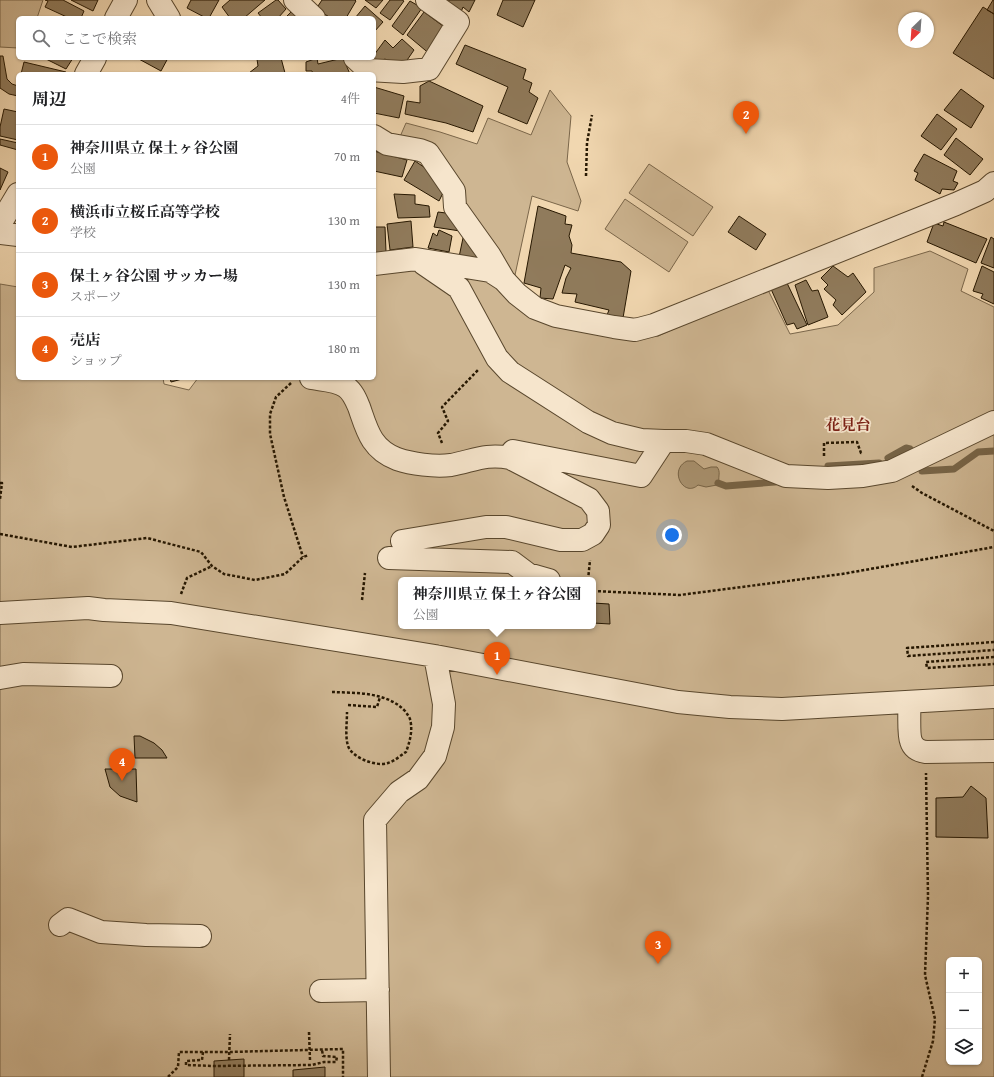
<!DOCTYPE html>
<html lang="ja">
<meta charset="utf-8">
<style>
:root{--surface:#fff;--page:#f6f6f6;--text:#202124;--muted:#757577;--line:#e0e0e0;--accent:#ea580c}
body{margin:0;font-family:"Gentium Book Plus","Noto Serif JP",serif;background:var(--page);color:var(--text)}
.controls{position:absolute;right:12px;bottom:12px;display:grid;overflow:hidden;border-radius:6px;box-shadow:0 1px 3px #0004}
.controls button{width:36px;height:36px;display:grid;place-items:center;padding:0;border:0;border-bottom:1px solid var(--line);background:var(--surface);color:var(--text);font:20px sans-serif}
.compass{position:absolute;left:898px;top:12px;width:36px;height:36px;border-radius:50%;background:var(--surface);box-shadow:0 1px 3px #0004;rotate:205deg}
.you{position:absolute;left:672px;top:535px;width:14px;height:14px;margin:-10px;border:3px solid #fff;border-radius:50%;background:#1a73e8;box-shadow:0 0 0 6px #1a73e833}
.badge{display:grid;place-items:center;width:26px;height:26px;border-radius:50%;background:var(--accent);color:#fff;font-size:13px;font-weight:700}
.pin{position:absolute;translate:-50% -33px;filter:drop-shadow(0 1px 2px #0008)}
.pin::after{content:'';position:absolute;top:21px;width:14px;height:12px;background:inherit;clip-path:polygon(0 0,100% 0,50% 100%)}
.popup{position:absolute;left:398px;top:577px;width:198px;height:52px;box-sizing:border-box;display:grid;place-content:center;border-radius:6px;background:var(--surface);filter:drop-shadow(0 1px 3px #0005);font-size:13px;white-space:nowrap;color:var(--muted)}
.popup b{font-size:15px;color:var(--text)}
.popup::after{content:'';position:absolute;left:50%;top:100%;margin-left:-8px;border:8px solid transparent;border-top-color:var(--surface)}
.list{margin:0;padding:0;list-style:none}
h2{display:flex;justify-content:space-between;align-items:center;height:52px;margin:0;padding:0 16px;font-size:17px}
h2 small{font-size:13px;font-weight:400;color:var(--muted)}
.list li{display:grid;grid-template-columns:26px 1fr auto;gap:12px;align-items:center;box-sizing:border-box;height:64px;padding:0 16px;border-top:1px solid var(--line)}
.list b{display:block;font-size:15px;white-space:nowrap}
.list p{margin:0;font-size:13px;white-space:nowrap;color:var(--muted)}
.list em{font-size:13px;font-style:normal;color:var(--muted)}
.icon{flex:none;width:22px;height:22px;fill:none;stroke:currentColor;stroke-width:2;stroke-linecap:round;stroke-linejoin:round}
.map{position:relative;flex:none;width:994px;height:1077px;overflow:hidden}
.search{position:absolute;background:var(--surface);box-shadow:0 1px 3px #0004;left:16px;top:16px;width:360px;height:44px;display:flex;align-items:center;gap:10px;box-sizing:border-box;padding:0 14px;border-radius:6px;color:var(--muted);font-size:15px}
.panel{position:absolute;background:var(--surface);box-shadow:0 1px 3px #0004;left:16px;top:72px;width:360px;height:308px;border-radius:6px}
.map>svg:first-child{display:block}
</style>
<div class="map">
<svg width="994" height="1077" viewBox="0 0 994 1077">
<rect width="100%" height="100%" fill="#f1d7b0"/>
<filter id="stains"><feTurbulence type="fractalNoise" baseFrequency=".005" numOctaves="4"/><feColorMatrix values="0 0 0 0 .2 0 0 0 0 .09 0 0 0 0 .02 0 0 0 .5 -.17"/></filter>
<radialGradient id="worn" r=".72"><stop offset=".6" stop-color="#630" stop-opacity="0"/><stop offset="1" stop-color="#630" stop-opacity=".3"/></radialGradient>
<path fill="#ceb692" stroke="#7a664a" fill-rule="evenodd" d="M0,0H43L37,18H18V48L0,47Z
M550,90L571,116L567,162L581,201L578,211L532,196L515,275L505,272L461,203L399,139L406,123L440,132L477,144L488,118L531,135Z
M649,164L713,207L693,236L629,193Z
M625,199L688,242L669,272L605,229Z
M930,251L968,269L961,291L994,307V1077H0V284L18,287V378H163L164,384L189,390L198,378H374V270L410,267L491,281L603,336H658L767,288L790,334L838,325L874,292V268ZM401,580H593V626H401ZM949,960H979V1062H949Z"/>
<path fill="#ac9674" stroke="#766346" d="M687,461H694L704,469L711,467H717C721,472 718,476 719,482L717,485L706,487L698,485C684,498 668,470 687,461Z"/>
<g fill="none" stroke-linecap="round" stroke-linejoin="round">
<path stroke="#766346" stroke-width="7" d="M888,458L906,448L910,449L913,452
M828,466L879,463
M922,471L954,469L978,452L994,451
M718,483L726,486L775,482"/>
</g>
<path fill="#907b5c" stroke="#261701" d="M45,0H63L84,11L81,18H69L45,7L48,1Z
M71,0H98L93,11Z
M191,0H219L209,18H206L187,8Z
M230,0H265L244,18H230L222,7Z
M276,0H278L286,9L278,18H262L258,13Z
M322,0H355L356,1L346,18H331L316,9Z
M365,0H383L376,8Z
M390,0H402L404,1L390,20L380,13Z
M449,0H475L469,12L463,7L461,12L447,4Z
M503,0H535L523,27L497,15Z
M993,0H994V14L987,10Z
M410,1L422,8L403,35L392,26Z
M365,6L383,22L374,32V18H355Z
M983,7L994,14V79L953,53Z
M293,10L300,18H285Z
M424,12L447,29L431,55L407,35Z
M402,39L414,50L401,69L385,59L379,62L371,59L374,58V55L385,40L393,48Z
M465,45L526,69L523,79L532,83L529,92L538,98L527,124L498,112L508,87L456,64Z
M0,56H3L7,79L12,84L18,86V96L9,94L0,88Z
M44,58H73L66,69Z
M137,58H168L161,71Z
M262,58H281L285,73L244,74L249,73L258,66L257,59Z
M317,58L318,64L343,58L350,74H313L312,71H306V62Z
M24,62L66,72V74H21Z
M429,81L483,106L473,132L446,123L405,114L407,101L420,103V86Z
M374,87L404,96L399,118L374,113Z
M961,89L984,106L971,128L944,110Z
M4,109L18,112V140L0,136V127Z
M937,114L957,129L941,150L921,136Z
M956,138L983,159L970,175L944,155Z
M0,139L18,143V150L0,145Z
M374,151L407,160L402,177L374,171Z
M924,154L957,171L953,181L958,183L954,190L942,189L940,194L915,180L918,173L914,171Z
M415,161L434,174L433,180L446,187L439,201L404,180Z
M0,168L8,172L0,190Z
M394,194L415,195V204L429,206L430,217L398,218Z
M538,206L566,216L565,224L572,225L569,236L572,245L571,253L621,262L631,271L623,318L607,315L609,310L575,302L577,294L562,293L566,278L571,268L565,265L553,299L540,298L541,288L524,283Z
M438,212L454,214L460,231L434,227Z
M739,216L766,234L756,250L728,232Z
M411,221L413,247L390,250L387,224Z
M944,222L987,239L976,263L927,242L934,223L943,226Z
M374,227H385L386,252L374,253Z
M439,230L452,236L449,252L428,248L433,233L437,236Z
M991,237L994,239V268L981,263Z
M463,238L475,241L482,259L459,257Z
M833,266L848,277L853,273L866,292L842,315L833,305L836,300L824,289L828,285L821,278Z
M982,266L994,272V304L981,298L983,294L973,291Z
M806,280L812,291L818,290L828,317L808,325L795,285Z
M787,283L807,325L797,329L794,323L787,325L771,289Z
M170,378H186L171,382Z
M593,603L609,604L610,624L593,623Z
M134,736H140L154,743L162,750L167,758H135Z
M105,769H136L137,802L120,796L110,787Z
M971,786L986,798L988,838L936,837V798L963,797Z
M244,1059V1077H214V1061Z
M325,1067V1077H293V1070Z"/>
<g fill="none" stroke-linecap="round" stroke-linejoin="round">
<defs>
<path id="minor" d="M158,0L169,18
M295,0L314,18
M116,18L126,0
M355,58L368,70L403,72L429,69L458,22L427,0
M86,74L95,58
M374,136L387,144L420,150L428,153L454,191L455,207L490,256L504,280
M0,224L18,194
M0,233L18,235
M374,264L416,259L490,271L504,280L517,294L535,308L556,316L614,327L635,330L654,325L956,204L985,191L994,183
M424,264L459,288L497,358L510,372L588,422L612,433L641,440L664,441
M311,378C322,380 337,380 346,387C353,392 356,400 359,407C367,430 371,449 397,459C412,464 434,467 451,465C473,461 486,453 510,458L589,499L598,511L599,525L593,534L582,540H561L506,527H486L402,541
M513,451L641,476L664,441H686L706,444L786,476L828,478L863,476L892,471L994,422
M389,558L512,562L528,574L549,580
M0,613L88,608L104,610L171,613L435,656L678,702L730,707L782,709L994,697
M0,678L23,674L111,676
M909,703C910,712 908,734 911,741C913,748 919,751 926,752L994,751
M60,925L68,919L101,932L146,935L200,936
M321,991L378,990
M379,1077L375,820L399,792L418,779L435,756L443,727L444,704L435,656"/>
</defs>
<use href="#minor" stroke="#59472d" stroke-width="24"/>
<path stroke="#261701" stroke-width="2.5" stroke-dasharray="3 2" stroke-linecap="butt" d="M586,176L587,143L592,115
M291,383L276,397L270,414V434L284,497L303,557
M442,443L438,433L448,421L442,407L479,369
M824,456V443L857,442L861,453H862
M0,483H2L0,499
M912,486L922,493L994,531
M0,534L72,547L147,538L201,552L212,566L224,574L255,580L285,574L303,557L309,555
M588,580L590,560
M593,591L680,595L842,574L994,547
M181,594L187,578L212,566
M362,600L365,573
M994,642L907,648L908,656L994,650
M994,657L926,662L927,668L994,664
M332,692C357,693 387,692 405,711C407,714 409,716 410,719C413,730 410,741 406,752C401,755 395,761 388,763C377,767 352,758 348,746C345,736 347,723 347,712
M348,705L377,707L380,697
M309,1032L310,1060
M203,1052L202,1060L186,1061V1065L214,1066L312,1065L324,1062H336L337,1057L323,1056L322,1050
M229,1060L230,1034
M168,1077L178,1067L179,1052H229L343,1049V1077
M922,1077L933,1041L935,1019L925,975L928,896L926,773"/>
<use href="#minor" stroke="#f6e5cc" stroke-width="22"/>
</g>
<g text-anchor="middle" dominant-baseline="central" stroke-width="3.5" stroke-linejoin="round" paint-order="stroke">
<g font-size="15" font-weight="bold" fill="#7a1f14" stroke="#f6e5cc">
<text x="848" y="424">花見台</text>
</g>
</g>
<rect width="100%" height="100%" filter="url(#stains)"/>
<rect width="100%" height="100%" fill="url(#worn)"/>
</svg>
<div class="controls">
<button>+</button>
<button>−</button>
<button><svg class="icon" aria-label="layers" viewBox="0 0 24 24"><path d="M12 4l9 5-9 5-9-5zM3 14l9 5 9-5"/></svg></button>
</div>
<svg class="compass" viewBox="-18 -18 36 36"><path d="M0-13l5 13h-10z" fill="#e53935"/><path d="M0 13l5-13h-10z" fill="#757577"/></svg>
<div class="you"></div>
<div class="pin badge" style="left:497px;top:675px">1</div>
<div class="popup"><b>神奈川県立 保土ヶ谷公園</b>公園</div>
<div class="pin badge" style="left:746px;top:134px">2</div>
<div class="pin badge" style="left:658px;top:964px">3</div>
<div class="pin badge" style="left:122px;top:781px">4</div>
<div class="search"><svg class="icon" aria-label="search" viewBox="0 0 24 24"><circle cx="10" cy="10" r="6"/><path d="M15 15l6 6"/></svg>ここで検索</div>
<section class="panel">
<h2>周辺<small>4件</small></h2>
<ul class="list">
<li><span class="badge">1</span><div><b>神奈川県立 保土ヶ谷公園</b><p>公園</p></div><em>70 m</em></li>
<li><span class="badge">2</span><div><b>横浜市立桜丘高等学校</b><p>学校</p></div><em>130 m</em></li>
<li><span class="badge">3</span><div><b>保土ヶ谷公園 サッカー場</b><p>スポーツ</p></div><em>130 m</em></li>
<li><span class="badge">4</span><div><b>売店</b><p>ショップ</p></div><em>180 m</em></li>
</ul>
</section>
</div>
